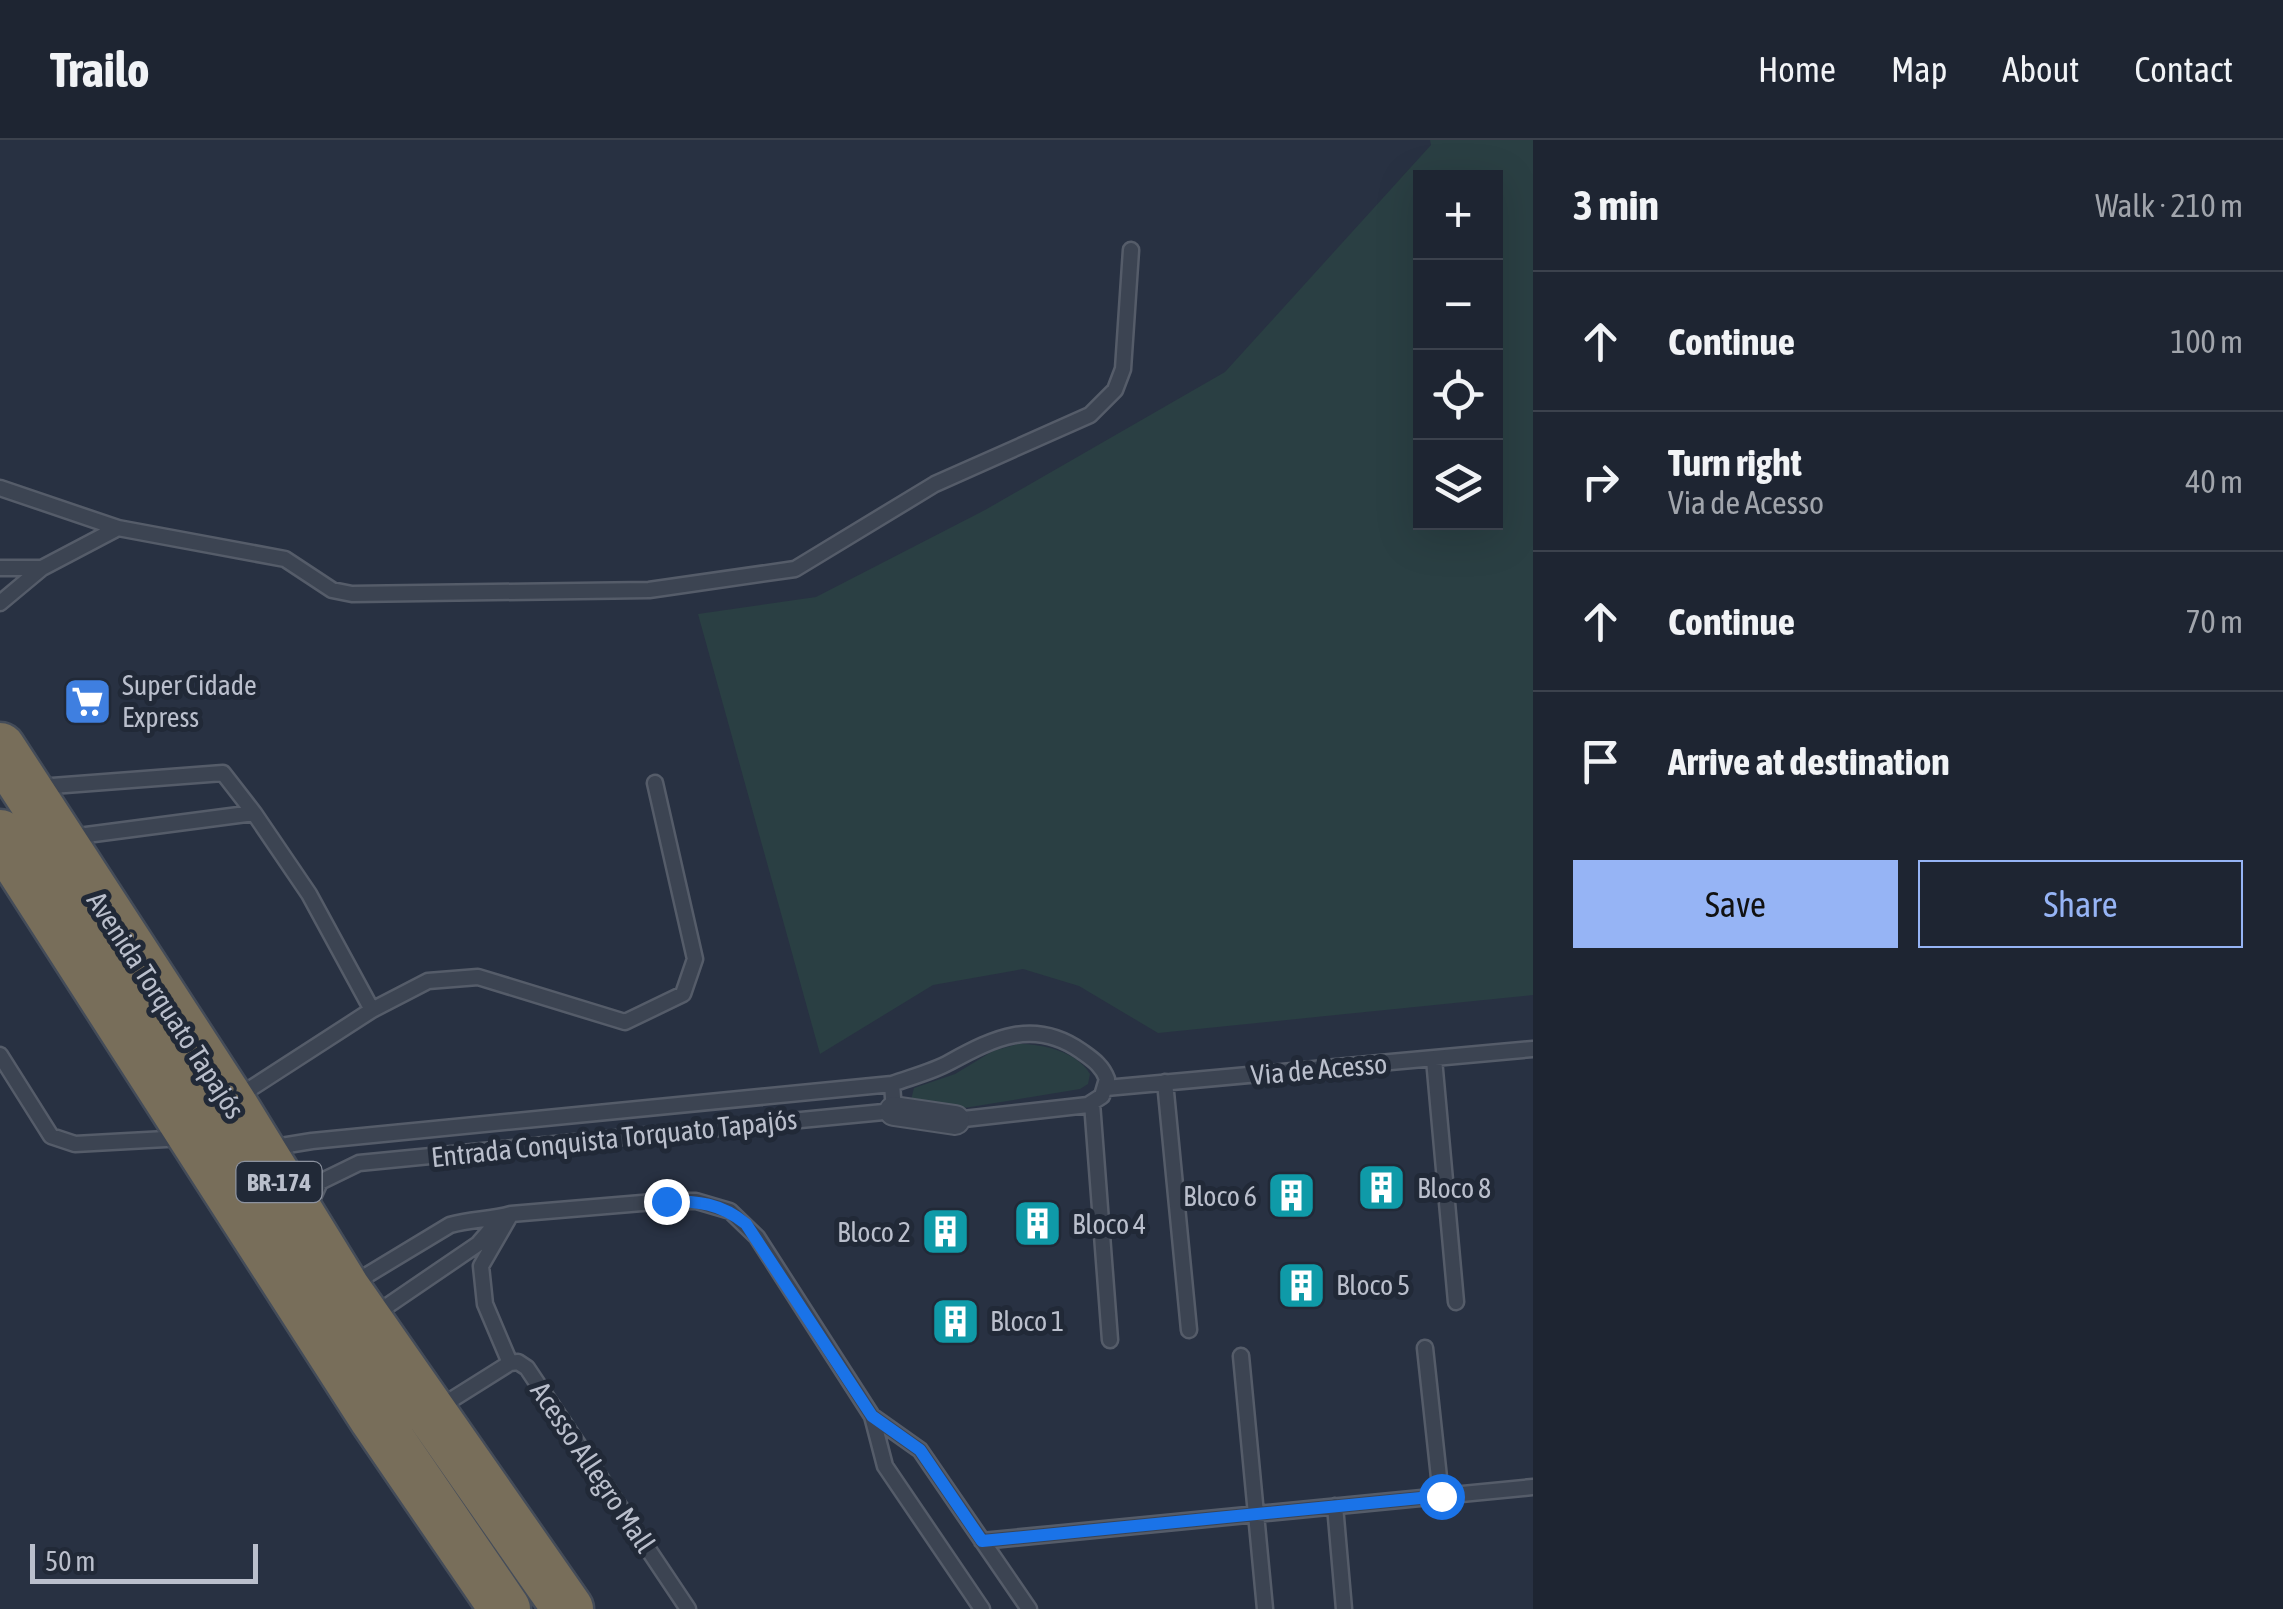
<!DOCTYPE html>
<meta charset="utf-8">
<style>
:root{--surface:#1e2532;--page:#2b313e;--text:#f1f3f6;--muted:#a1a5ac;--line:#3c424d;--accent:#96b4f5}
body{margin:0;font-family:"Asap Condensed",sans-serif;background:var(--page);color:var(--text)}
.controls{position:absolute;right:30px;top:30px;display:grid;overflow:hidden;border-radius:0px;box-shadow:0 10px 40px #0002}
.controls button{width:90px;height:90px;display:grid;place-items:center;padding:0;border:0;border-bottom:2px solid var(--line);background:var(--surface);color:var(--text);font:50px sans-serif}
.scale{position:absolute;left:30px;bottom:25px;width:228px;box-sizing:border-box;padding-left:10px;border:5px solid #babfcc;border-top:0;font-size:28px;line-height:35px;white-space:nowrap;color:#babfcc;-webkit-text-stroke:8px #212937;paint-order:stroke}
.stop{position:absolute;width:30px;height:30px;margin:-22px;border:8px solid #1a73e8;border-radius:50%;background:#fff}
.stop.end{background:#1a73e8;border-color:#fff;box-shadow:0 2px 10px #0008}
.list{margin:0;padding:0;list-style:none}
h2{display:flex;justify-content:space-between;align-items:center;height:130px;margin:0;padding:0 40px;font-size:42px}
h2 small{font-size:32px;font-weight:400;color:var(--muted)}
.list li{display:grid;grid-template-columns:65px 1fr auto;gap:30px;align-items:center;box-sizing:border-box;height:140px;padding:0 40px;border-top:2px solid var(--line)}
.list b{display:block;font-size:38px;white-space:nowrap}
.list p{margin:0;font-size:32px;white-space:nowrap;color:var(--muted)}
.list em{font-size:32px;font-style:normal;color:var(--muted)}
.actions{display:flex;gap:20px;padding:30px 40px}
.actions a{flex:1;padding:22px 0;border:2px solid var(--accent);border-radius:0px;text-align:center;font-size:35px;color:var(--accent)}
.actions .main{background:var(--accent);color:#111}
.icon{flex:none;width:55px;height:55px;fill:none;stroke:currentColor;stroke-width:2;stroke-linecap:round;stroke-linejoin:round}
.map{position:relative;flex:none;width:1533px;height:1469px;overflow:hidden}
header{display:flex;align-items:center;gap:60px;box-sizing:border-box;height:140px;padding:0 50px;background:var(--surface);border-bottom:2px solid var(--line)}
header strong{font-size:48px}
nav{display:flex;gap:55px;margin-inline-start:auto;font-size:35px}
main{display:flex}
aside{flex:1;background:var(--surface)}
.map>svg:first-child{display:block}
</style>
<header>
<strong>Trailo</strong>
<nav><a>Home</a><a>Map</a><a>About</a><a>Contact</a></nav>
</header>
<main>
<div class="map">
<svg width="1533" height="1469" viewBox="0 0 1533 1469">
<rect width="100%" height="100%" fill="#283142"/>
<path fill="#2a3f43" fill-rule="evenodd" d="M1430,0H1533V855L1158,893L1079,846L1023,829L933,845L820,914L698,474L816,457L985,370L1225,232L1431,5ZM1420,38H1496V382H1420Z
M1018,904C1043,904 1076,911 1090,934L1088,944L1080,949L958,969L911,960L914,948L955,934L993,911Z"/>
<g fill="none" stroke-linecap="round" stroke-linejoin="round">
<defs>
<path id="lane" d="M0,348L118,388
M0,428H42
M0,463L42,428L118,388L285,419L332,450L352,454L649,450L795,429L935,344L1090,275L1115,250L1123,229L1131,110
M39,647L223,633L254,673
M71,697L254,673L309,754L372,870L239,956
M372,870L428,841L478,837L625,882L683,854L695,819L655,643
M0,915L51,996L75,1004L184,998
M1434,919L1456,1162
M1165,942L1189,1190
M1106,948L1533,909
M1092,963L1110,1200
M269,1008L312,1001L892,944C911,937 932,932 950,922C994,898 1034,878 1081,911C1092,919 1102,925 1107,939L1102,956L1088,965L955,980
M309,1066L320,1042L359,1023L894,971L892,944
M354,1143L450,1085C471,1079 490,1080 511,1074L666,1061H696L730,1071L757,1097L872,1276L885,1326L982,1469
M374,1175L478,1104L491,1089V1080
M1425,1208L1441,1356
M1241,1216L1265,1469
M510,1223L485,1164L481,1126L511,1074
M440,1267L510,1223L518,1222L527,1228L688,1469
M872,1276L920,1310L1029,1469
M1335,1366L1344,1469
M982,1401L1533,1347"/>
<path id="street" d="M894,971L955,980"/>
<path id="highway" d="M0,608L230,962L345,1149L568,1469
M0,695L375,1279L505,1469"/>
</defs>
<use href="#lane" stroke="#555c69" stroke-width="19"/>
<use href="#street" stroke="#555c69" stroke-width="32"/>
<use href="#highway" stroke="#444c59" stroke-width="55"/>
<use href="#lane" stroke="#3c4452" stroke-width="14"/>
<use href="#street" stroke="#3c4452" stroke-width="28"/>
<use href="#highway" stroke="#786e5a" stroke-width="50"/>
</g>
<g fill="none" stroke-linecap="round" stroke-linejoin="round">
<path stroke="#1a73e8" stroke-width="12" d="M666,1061C697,1061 721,1063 746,1084L872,1276L920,1310L982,1401L1441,1356"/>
</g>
<defs>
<symbol id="supermarket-square" viewBox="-11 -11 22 22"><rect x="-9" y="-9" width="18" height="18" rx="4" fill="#3f7fe0" stroke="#212937"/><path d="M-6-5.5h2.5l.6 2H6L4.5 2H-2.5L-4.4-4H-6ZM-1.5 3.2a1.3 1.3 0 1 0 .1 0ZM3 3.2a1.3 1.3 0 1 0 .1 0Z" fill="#fff"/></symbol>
<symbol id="building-square" viewBox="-11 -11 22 22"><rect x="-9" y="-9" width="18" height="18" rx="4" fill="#0f9aa8" stroke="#212937"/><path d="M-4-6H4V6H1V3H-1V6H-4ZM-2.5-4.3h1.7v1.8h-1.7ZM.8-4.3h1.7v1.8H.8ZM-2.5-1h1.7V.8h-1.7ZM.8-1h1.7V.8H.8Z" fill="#fff"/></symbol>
</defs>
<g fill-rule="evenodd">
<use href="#supermarket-square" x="60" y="534" width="55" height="55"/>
<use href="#building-square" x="1354" y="1020" width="55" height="55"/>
<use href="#building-square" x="1264" y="1028" width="55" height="55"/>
<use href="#building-square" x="1010" y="1056" width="55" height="55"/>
<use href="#building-square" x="918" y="1064" width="55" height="55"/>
<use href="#building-square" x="1274" y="1118" width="55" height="55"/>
<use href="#building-square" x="928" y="1154" width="55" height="55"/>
</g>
<g text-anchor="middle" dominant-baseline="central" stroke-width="10" stroke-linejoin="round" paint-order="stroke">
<rect fill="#212937" stroke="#8c929f" stroke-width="2.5" x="236.5" y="1022" width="85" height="40" rx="8"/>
<g font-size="25" font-weight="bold" fill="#babfcc">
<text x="279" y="1042">BR-174</text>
</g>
<g font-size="28" fill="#babfcc" stroke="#212937" text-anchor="start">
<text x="122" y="545">Super Cidade<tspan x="122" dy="32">Express</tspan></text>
<text x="1417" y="1048">Bloco 8</text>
<text x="1257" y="1056" text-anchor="end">Bloco 6</text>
<text x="1072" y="1084">Bloco 4</text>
<text x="911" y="1092" text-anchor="end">Bloco 2</text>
<text x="1336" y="1145">Bloco 5</text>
<text x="990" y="1181">Bloco 1</text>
</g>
<g font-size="28" fill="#babfcc" stroke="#212937">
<text transform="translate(166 865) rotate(57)">Avenida Torquato Tapajós</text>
<text transform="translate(1319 929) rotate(-5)">Via de Acesso</text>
<text transform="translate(614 998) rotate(-6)">Entrada Conquista Torquato Tapajós</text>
<text transform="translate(593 1327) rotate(56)">Acesso Allegro Mall</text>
</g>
</g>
</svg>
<div class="controls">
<button>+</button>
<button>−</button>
<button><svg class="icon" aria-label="locate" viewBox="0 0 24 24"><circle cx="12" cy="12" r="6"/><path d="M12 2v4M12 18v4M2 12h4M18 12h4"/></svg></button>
<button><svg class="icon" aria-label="layers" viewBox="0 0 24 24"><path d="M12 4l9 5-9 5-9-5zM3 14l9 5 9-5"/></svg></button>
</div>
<div class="scale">50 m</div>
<div class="stop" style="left:1441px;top:1356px"></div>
<div class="stop end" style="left:666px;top:1061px"></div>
</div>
<aside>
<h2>3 min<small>Walk · 210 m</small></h2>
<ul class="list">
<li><svg class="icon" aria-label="ahead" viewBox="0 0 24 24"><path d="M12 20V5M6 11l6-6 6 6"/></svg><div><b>Continue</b></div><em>100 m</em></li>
<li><svg class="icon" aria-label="right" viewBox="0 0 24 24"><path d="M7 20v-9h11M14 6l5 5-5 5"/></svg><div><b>Turn right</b><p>Via de Acesso</p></div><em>40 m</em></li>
<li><svg class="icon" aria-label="ahead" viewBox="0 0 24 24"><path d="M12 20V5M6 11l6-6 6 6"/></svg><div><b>Continue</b></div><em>70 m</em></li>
<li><svg class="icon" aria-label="arrive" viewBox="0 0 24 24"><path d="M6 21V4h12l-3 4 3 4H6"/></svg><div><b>Arrive at destination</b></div></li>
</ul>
<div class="actions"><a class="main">Save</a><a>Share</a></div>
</aside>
</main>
